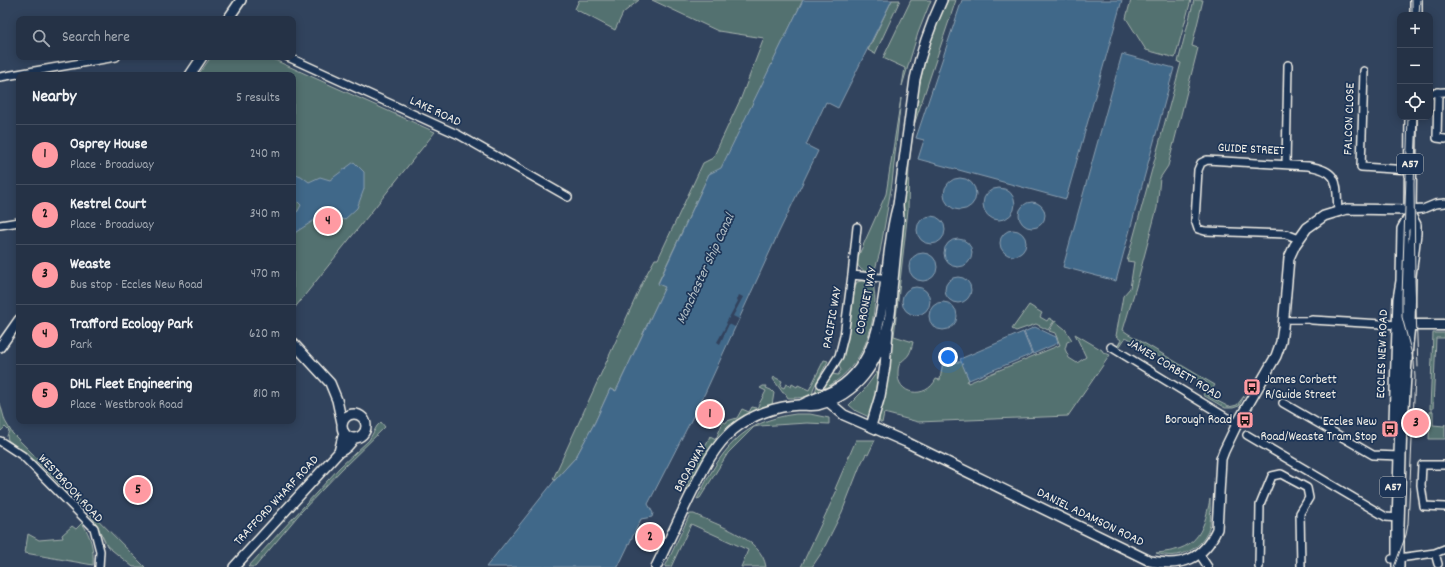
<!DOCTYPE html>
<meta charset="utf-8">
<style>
:root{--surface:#253246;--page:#2d3a4d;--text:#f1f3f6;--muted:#a3aab3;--line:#424d5f;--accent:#ff9aa2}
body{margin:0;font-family:Dekko,sans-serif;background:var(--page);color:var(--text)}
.controls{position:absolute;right:12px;top:12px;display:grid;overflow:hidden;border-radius:8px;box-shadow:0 2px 10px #0003}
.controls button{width:36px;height:36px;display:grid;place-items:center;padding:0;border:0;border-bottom:1px solid var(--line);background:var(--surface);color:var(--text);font:20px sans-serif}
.you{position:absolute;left:948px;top:357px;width:14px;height:14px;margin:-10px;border:3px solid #fff;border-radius:50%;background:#1a73e8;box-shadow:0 0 0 6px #1a73e833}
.badge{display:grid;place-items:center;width:26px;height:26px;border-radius:50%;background:var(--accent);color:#111;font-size:13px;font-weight:700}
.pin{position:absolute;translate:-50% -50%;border:2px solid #fff;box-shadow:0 1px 4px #0006}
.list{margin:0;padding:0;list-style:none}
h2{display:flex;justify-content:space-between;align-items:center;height:52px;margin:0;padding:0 16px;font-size:17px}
h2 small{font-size:13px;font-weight:400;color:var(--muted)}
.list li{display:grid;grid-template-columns:26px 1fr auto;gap:12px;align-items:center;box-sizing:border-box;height:60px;padding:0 16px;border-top:1px solid var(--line)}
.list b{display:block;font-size:15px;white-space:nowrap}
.list p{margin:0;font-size:13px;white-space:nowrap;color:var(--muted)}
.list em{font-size:13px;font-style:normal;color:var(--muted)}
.icon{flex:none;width:22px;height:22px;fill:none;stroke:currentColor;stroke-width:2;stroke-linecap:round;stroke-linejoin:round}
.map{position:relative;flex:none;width:1445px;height:567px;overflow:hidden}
.search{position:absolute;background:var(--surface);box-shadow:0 2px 10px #0003;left:16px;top:16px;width:280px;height:44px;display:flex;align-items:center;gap:10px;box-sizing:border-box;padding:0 14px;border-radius:8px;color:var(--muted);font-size:15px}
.panel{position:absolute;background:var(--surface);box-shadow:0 2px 10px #0003;left:16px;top:72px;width:280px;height:352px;border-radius:8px}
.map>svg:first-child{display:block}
</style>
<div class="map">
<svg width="1445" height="567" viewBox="0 0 1445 567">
<rect width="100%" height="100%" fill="#31435d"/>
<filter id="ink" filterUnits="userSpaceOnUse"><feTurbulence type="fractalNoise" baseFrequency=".025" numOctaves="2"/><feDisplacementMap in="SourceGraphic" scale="8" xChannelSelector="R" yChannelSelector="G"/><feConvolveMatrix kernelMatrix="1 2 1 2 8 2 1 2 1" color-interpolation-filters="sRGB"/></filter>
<g filter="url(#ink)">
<path fill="#537170" stroke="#a4b1ac" d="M579,0H639L623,13L615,30L575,9Z
M652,0H803L721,169L709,174L658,283L665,287L616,391L610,389L595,422L576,457L555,480L553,479L646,275L655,259H658L703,163L713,158L741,98L764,38L718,31Z
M892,0H900L875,54L868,50Z
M911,0H931L918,33L902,86L905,68L883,58Z
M948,0H956L914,125L909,163L908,210L894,336L913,342C912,346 911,351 909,354C905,361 898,360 898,372C896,395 926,400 936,379L940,380L943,361L949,348L951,362H962L969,380L967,381L968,383L1060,345L1055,333L1049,331L1055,321L1065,329L1072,340L1067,342L1065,349L1069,358L1077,363L1086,357L1075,334L1102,350L1103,352L1110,355L1068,416L918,422L884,413L882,423L880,422L879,419L892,336L904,196L917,95L927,53L939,18Z
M1131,0H1191L1175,58L1146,50L1126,18Z
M1194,0H1203L1192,46L1198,48L1168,166L1160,178L1157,208L1136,287L1123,330L1127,333L1215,385L1208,396L1229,407L1237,405L1244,396L1239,406L1233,408H1225L1203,395L1209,385L1204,380L1200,381L1126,337L1120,346L1117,347L1121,340L1116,336L1123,296L1130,288L1134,262L1127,261L1181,63L1178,62Z
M211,57H268L435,132L293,310V75H198Z
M901,98L892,183L880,252L874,273C864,272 857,270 857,259L886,194Z
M862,281L874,282C873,288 875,294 875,300C872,343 855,376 815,393L817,385L822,387L832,374L838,375L841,370C836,362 842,358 844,350C850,329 852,307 855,286L857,282Z
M1029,305L1042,313L1040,317L1047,321L1049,318L1054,321L1048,330L1036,324L1016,331L1012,329Z
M1433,333H1445V338H1436L1433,409H1430Z
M824,360L828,361L814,387L812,395C805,398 796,398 788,398L785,393H783L773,379L774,377L782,381L780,386L784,388L786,384L791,387L792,384L797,387L798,385L809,390Z
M877,372L880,380L871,413L869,417L856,411L849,405L864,390Z
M763,386H767L766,388L771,390L774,393L772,405L754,412L723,434L705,457L690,487L685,489L710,436L716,439L723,422L726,423L727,421L737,418L742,409L749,412L752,407L757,408L766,391L760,388Z
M0,403L5,421L12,433L145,567H133L107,546L96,523L91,516L38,463L8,440L7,436L9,431L5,427L1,431L0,430Z
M1430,411H1433V425L1444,426L1445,424V439H1429Z
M796,414H810L829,418V424L807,423L759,426L754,427L728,453L700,498L697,499C721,451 740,421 796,414Z
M381,422L385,427L342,469L301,512L255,567H248L340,467L369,440L377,426Z
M856,440H875L868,455L866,454L860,466L842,512L822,552L812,567H801L837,490L835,489Z
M1210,499C1210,507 1211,516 1210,525C1204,549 1179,561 1156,553C1195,550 1203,536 1210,499Z
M690,514H694C717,525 762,538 766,567H741L748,550L691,524L671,567H665Z
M82,523C91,536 94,549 93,565L25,553L28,534L39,540L63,538L62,535L72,526L76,529Z"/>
<path fill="#416789" stroke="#899eaf" d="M803,0H892L838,108L826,102L806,145L818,151L778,234L705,393L648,504L653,513L652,517L641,519L618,567H486L555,480L576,457L595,422L610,389L616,391L665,287L658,284L709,174L721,168Z
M962,0H1122L1066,199L918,159L924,140L916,138Z
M1122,54L1174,68L1116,281L1063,267Z
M354,162L364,172V189L357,208L344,220L332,216L313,221L293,234V214L298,211L301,205L293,197V173L301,176L309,182L320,177L330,180Z
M944 194a16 16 0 1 1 32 0a16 16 0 1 1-32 0Z
M983 204a16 16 0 1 1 32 0a16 16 0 1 1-32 0Z
M1019 215a13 13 0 1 1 26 0a13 13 0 1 1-26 0Z
M917 230a14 14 0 1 1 28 0a14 14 0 1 1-28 0Z
M1000 243a13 13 0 1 1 26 0a13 13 0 1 1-26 0Z
M944 253a14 14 0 1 1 28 0a14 14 0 1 1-28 0Z
M909 267a14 14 0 1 1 28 0a14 14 0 1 1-28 0Z
M945 290a13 13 0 1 1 26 0a13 13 0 1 1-26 0Z
M902 301a14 14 0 1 1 28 0a14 14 0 1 1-28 0Z
M929 316a14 14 0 1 1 28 0a14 14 0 1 1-28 0Z
M1035,327L1056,337L1058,343L1033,354L1024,332Z
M1023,332L1032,354L969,380L960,359Z"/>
<path fill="#31435d" d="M739,295L743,297L733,316L739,319L735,327L729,324L720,344L717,342L727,324L726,323L738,301L737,300Z"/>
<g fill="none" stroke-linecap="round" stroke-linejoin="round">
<defs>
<path id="pedestrian" d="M1284,320H1312"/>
<path id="minor" d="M288,57L459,135L568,197
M1364,71L1361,167L1410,170
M0,77L116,57
M1438,92L1437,138L1445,139
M1430,93L1445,92
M1286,164L1288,65
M1410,210L1423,209L1435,204L1445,203
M0,225L19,222
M1299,239L1286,234L1205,231L1198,229L1195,220L1198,170L1201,163L1207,160L1308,166C1341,171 1336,184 1338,212
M852,275L891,279
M1312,320L1399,325
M1111,347L1237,424
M821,384L839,356L844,336L852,275L857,227
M1283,403L1373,455L1400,456
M1247,435L1386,517L1398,518
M0,441L23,456L94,528L100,551L99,567
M1445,465H1422L1421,485L1424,506L1445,507
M1435,553L1438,564
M1200,555L1208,567
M1392,559L1435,553L1445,549
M1259,567L1260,505L1272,476L1281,474L1307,488L1309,498L1300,513L1301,567"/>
<path id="tertiary" d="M228,19L241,0
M190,75L202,57
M293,343L330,383L337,400L342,423
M0,347L19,320
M827,394L831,404L844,415L906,442L1150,561C1182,567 1203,560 1217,529L1221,459L1224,451L1237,424L1276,356L1281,342L1283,327L1289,258L1295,245L1307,228L1324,216L1347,209L1410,210
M803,404C816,397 831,394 844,384C893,347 881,259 898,205L915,79C921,52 930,26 942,0
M342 426a12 12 0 1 1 24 0a12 12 0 1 1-24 0Z
M871,426L880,396L885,366L888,331
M339,452L344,432
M234,567L339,452C346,449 350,445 354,438
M656,567C667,544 678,521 689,498C701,474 712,448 733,430C751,415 776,406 800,405C806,405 811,406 818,405C859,394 877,363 888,325C892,310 891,295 893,280C895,260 897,239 899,219L898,205"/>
<path id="secondary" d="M1401,325H1445"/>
<path id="primary" d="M1416,15V0
M1395,422L1399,299L1402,281L1403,229L1410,216
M1398,567V525L1401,421L1403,408L1407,344L1409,325L1410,276L1415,233V225L1410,216L1411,117"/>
</defs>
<use href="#pedestrian" stroke="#f4f1e8" stroke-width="8"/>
<use href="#minor" stroke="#f4f1e8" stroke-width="10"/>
<use href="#tertiary" stroke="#f4f1e8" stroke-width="12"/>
<use href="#secondary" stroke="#f4f1e8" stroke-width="13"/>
<use href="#primary" stroke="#f4f1e8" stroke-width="14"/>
<use href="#pedestrian" stroke="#1d3557" stroke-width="5.5"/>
<use href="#minor" stroke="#1d3557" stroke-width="7"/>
<use href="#tertiary" stroke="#1d3557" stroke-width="9"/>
<use href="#secondary" stroke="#1d3557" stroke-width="10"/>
<use href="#primary" stroke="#1d3557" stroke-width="11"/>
<path stroke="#f4f1e8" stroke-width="1" d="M1412,15V0
M1419,15L1420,0
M1417,117L1414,184L1415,281L1418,367
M1394,567L1406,535L1408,524L1415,377L1414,362L1402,317V297L1408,117"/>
</g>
</g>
<defs>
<symbol id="bus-square" viewBox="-11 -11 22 22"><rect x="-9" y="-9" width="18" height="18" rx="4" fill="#ff9aa2" stroke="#1d3557"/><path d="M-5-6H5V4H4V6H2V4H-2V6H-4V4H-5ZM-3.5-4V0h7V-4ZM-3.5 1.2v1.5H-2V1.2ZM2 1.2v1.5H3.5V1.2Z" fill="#111"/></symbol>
</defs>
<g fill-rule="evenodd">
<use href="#bus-square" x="1242" y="377" width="20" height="20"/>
<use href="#bus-square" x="1235" y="410" width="20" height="20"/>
<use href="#bus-square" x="1380" y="419" width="20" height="20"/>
</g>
<g text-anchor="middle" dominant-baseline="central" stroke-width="3.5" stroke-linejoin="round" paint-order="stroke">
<g fill="#1d3557" stroke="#b4b9bc" stroke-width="1">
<rect x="1397" y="154" width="26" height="20" rx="3"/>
<rect x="1380" y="477" width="26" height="20" rx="3"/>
</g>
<g font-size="12" font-weight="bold" fill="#f4f1e8">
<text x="1410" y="164">A57</text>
<text x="1393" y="487">A57</text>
</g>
<g font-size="13" fill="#f4f1e8" stroke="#1d3557">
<text transform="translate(435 112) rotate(25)">LAKE ROAD</text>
<text transform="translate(1350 119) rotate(-88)">FALCON CLOSE</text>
<text transform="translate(1251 150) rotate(3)">GUIDE STREET</text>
<text transform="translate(867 301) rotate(-79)">CORONET WAY</text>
<text transform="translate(833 318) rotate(-80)">PACIFIC WAY</text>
<text transform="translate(1383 354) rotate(-88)">ECCLES NEW ROAD</text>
<text transform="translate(1174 370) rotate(31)">JAMES CORBETT ROAD</text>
<text transform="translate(691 468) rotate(-61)">BROADWAY</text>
<text transform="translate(70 489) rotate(47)">WESTBROOK ROAD</text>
<text transform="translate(277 501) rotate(-47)">TRAFFORD WHARF ROAD</text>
<text transform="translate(1090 518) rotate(26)">DANIEL ADAMSON ROAD</text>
</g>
<g font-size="13" fill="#f4f1e8" stroke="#1d3557" text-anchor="end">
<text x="1265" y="380" text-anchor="start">James Corbett<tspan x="1265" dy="15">R/Guide Street</tspan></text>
<text x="1232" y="420">Borough Road</text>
<text x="1377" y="422">Eccles New<tspan x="1377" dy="15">Road/Weaste Tram Stop</tspan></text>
</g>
<g font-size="14" font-style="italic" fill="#b5c1c7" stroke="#1d3557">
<text transform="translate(706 269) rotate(-65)">Manchester Ship Canal</text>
</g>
</g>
</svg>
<div class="controls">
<button>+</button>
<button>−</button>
<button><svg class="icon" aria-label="locate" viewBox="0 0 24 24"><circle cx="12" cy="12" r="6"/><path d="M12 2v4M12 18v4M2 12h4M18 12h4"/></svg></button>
</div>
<div class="you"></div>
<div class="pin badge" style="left:710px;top:414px">1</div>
<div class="pin badge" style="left:650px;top:537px">2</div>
<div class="pin badge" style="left:1416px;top:423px">3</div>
<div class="pin badge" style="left:328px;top:221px">4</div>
<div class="pin badge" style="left:138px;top:490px">5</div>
<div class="search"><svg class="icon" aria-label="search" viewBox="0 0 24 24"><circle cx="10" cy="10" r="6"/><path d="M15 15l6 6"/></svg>Search here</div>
<section class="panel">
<h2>Nearby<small>5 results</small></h2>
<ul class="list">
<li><span class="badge">1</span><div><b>Osprey House</b><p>Place · Broadway</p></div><em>240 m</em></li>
<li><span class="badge">2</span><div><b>Kestrel Court</b><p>Place · Broadway</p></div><em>340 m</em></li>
<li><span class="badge">3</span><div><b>Weaste</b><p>Bus stop · Eccles New Road</p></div><em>470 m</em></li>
<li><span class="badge">4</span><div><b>Trafford Ecology Park</b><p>Park</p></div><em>620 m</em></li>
<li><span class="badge">5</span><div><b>DHL Fleet Engineering</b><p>Place · Westbrook Road</p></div><em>810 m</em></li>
</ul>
</section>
</div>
